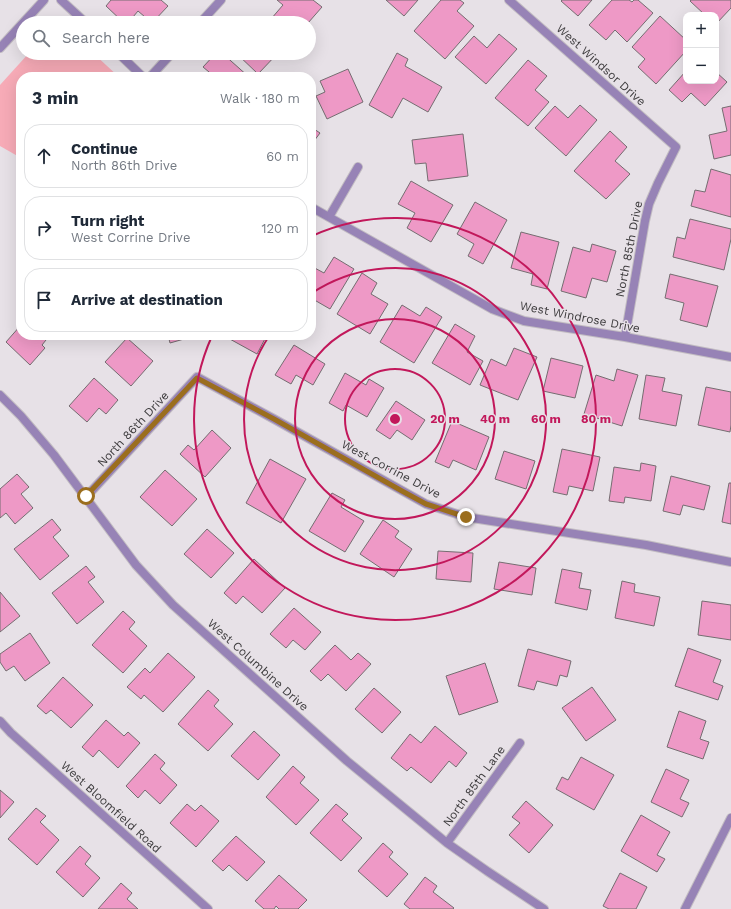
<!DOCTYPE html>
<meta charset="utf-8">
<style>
:root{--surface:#fff;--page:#f6f6f7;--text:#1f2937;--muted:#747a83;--line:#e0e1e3}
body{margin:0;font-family:"Work Sans",sans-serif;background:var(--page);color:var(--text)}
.controls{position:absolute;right:12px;top:12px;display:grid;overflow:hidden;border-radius:8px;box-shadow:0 4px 16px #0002}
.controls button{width:36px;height:36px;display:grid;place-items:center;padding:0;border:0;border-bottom:1px solid var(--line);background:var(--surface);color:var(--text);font:20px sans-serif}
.stop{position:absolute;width:12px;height:12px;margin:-9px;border:3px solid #9b6e1e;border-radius:50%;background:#fff}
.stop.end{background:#9b6e1e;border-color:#fff;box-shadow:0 1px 4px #0008}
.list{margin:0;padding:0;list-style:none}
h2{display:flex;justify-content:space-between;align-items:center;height:52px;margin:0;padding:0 16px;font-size:17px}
h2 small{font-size:13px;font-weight:400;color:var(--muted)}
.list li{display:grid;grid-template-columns:26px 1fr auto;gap:12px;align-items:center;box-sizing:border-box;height:64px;margin:0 8px 8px;padding:0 8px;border:1px solid var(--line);border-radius:16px}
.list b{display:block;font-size:15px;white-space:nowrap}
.list p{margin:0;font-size:13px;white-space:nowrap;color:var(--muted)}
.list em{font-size:13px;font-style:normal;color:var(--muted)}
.icon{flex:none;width:22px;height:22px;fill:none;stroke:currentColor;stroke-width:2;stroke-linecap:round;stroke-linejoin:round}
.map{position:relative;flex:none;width:731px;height:909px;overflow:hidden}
.search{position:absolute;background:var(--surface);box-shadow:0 4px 16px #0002;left:16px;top:16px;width:300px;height:44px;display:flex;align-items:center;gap:10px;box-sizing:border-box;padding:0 14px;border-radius:22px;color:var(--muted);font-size:15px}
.panel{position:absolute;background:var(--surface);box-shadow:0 4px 16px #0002;left:16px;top:72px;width:300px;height:268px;border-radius:16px}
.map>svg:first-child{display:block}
</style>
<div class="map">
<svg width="731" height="909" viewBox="0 0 731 909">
<rect width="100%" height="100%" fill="#e7e1e7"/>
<path fill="#f7abb7" d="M29,53H93L119,77H21V158L0,146V85Z"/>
<path fill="#ee99c6" stroke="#756d71" d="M111,0H161L168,6L152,23L138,11L128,23H124L106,6Z
M277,0H313L322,7L308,23H275L271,19L283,5Z
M386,0H418L404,16Z
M441,0H460L464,3L457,11L474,26L445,59L414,31Z
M562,0H592L578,16L561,1Z
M612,0H629L632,2L634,0H638L653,13L627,42L615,30L606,40L589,25Z
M691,0H731V8L716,24V15H705L690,1Z
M660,16L686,40V51L656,84L638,67L645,59L632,47Z
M499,34L517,49L486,84L455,57L474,36L487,48Z
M216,53H222L249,77H215L203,67Z
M236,53H278L258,74Z
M397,53L408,59L405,66L442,87L428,112L403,98L392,118L369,105Z
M528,60L547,76L535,90L549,102L528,126L495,98Z
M348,69L363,102L327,119L316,96L325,92L320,81Z
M686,71V81H716V72L727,82L705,106L691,93L682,102L669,90Z
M580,105L597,120L566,156L535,128L555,106L568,118Z
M731,106V155L714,159L709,135L727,131L722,108Z
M311,127L320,133L311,145Z
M610,131L627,147L615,161L630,174L606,199L574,171Z
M463,134L468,176L428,181L426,163L415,164L412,140Z
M711,169L731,175V217L691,206L695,190L705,192Z
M411,181L453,205L431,242L407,228L415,213L398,204Z
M475,202L507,220L483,264L468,256L474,244L457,234Z
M690,219L731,229V239L724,270L673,257L677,237L685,239Z
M521,232L559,242L547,289L531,285L533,274L511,268Z
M592,244L616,251L607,282L592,278L586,298L561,291L573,247L590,252Z
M334,257L354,269L330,309L311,298V266L324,273Z
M362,273L377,283L371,294L388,304L370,334L337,314Z
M670,274L718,286L707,327L680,320L684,303L665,298Z
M402,305L420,316L426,307L442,317L414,363L380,342Z
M455,324L475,336L467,352L483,361L470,385L432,363Z
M21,325V335H50L42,345L45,348L30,365L6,342Z
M168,335H182L184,339L170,343Z
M230,335H267L257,354L228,338Z
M127,338L153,361L131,386L105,362Z
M294,345L325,364L313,385L296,375L291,384L275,375Z
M514,348L537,357L518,400L480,385L491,359L506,366Z
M551,358L583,366L575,398L543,391Z
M617,369L638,375L622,426L584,414L596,375L614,381Z
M345,373L366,385L369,379L384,388L367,417L346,405L343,411L329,403Z
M646,375L665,378L662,391L682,395L676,426L639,419Z
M94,378L118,400L106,414L99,408L87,422L69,406Z
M706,387L731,392V425L730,432L698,425Z
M396,401L425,420L412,440L397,430L390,439L376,430Z
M452,421L489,437L476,470L453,460L449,468L435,462Z
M212,430L231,448L205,477L180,454L188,445L194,450Z
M562,449L600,457L593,491L569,486L567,495L553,492Z
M504,451L535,461L526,489L495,479Z
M270,459L306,479L281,523L246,503Z
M641,463L656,466L651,501L625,497L624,503L609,501L614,467L640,471Z
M165,470L197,499L172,526L140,497Z
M17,474L29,487L21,494L33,508L15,524L6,513L0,518V489Z
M671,476L710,486L704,510L683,505L680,515L663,511Z
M729,483H731V524L722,522Z
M332,493L345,500L341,507L364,521L345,552L309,531Z
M52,519L61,530L53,537L69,556L40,580L14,549Z
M383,520L399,531L395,537L412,549L394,577L360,554Z
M207,529L234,553L211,578L184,554Z
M438,551L473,553L471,582L436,579Z
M254,559L285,588L262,613L243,596L236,604L224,593Z
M499,562L536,568L532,595L494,589Z
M86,566L95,577L88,582L104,602L77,624L52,593Z
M562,569L582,573L579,588L591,590L587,610L555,603Z
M622,581L635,584L634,592L660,597L654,626L615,618Z
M0,592L20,616L0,632Z
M702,601L731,605V640L698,635Z
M294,608L321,632L305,650L293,640L286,648L270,634Z
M123,611L135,622L129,629L147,646L123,673L92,645Z
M30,633L50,663L25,681L14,666L6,671L0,662V654Z
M335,645L351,660L358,653L371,664L346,691L328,674L321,681L310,671Z
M688,648L721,660L713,682L723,686L718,700L675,686Z
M528,649L571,661L567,677L560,675L557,686L537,681L534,690L518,686Z
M168,653L195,677L163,712L144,695L141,699L127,687L145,668L150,673Z
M485,663L498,702L459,715L446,676Z
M63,677L93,705L71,728L51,710L46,714L37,706Z
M592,687L616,720L586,741L562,708Z
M374,688L401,712L382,733L355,709Z
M208,690L219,700L214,706L233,724L208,751L178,724Z
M679,711L706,721L700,739L709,742L703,759L667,747Z
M106,720L124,736L128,732L140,743L118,768L99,750L93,757L82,747Z
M435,726L467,753L456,767L449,761L431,783L411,767L407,771L391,758L410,734L421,743Z
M254,731L280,755L258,780L231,756Z
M155,754L165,763L160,769L177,785L160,804L145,790L138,798L126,786Z
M581,757L614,775L594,810L556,789L562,777L568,780Z
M293,766L305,777L300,783L319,800L296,825L266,797Z
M666,769L689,780L680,799L689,803L682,817L651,802Z
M0,790L14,802L0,818Z
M526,801L553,825L529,853L509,835L520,823L512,817Z
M187,804L195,811L201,805L219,821L196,847L170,823Z
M336,804L348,814L342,820L362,838L341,861L310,833Z
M36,808L46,816L40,822L59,840L37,865L8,839Z
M641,815L670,832L657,855L665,859L657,872L621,851Z
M236,836L265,862L247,881L229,865L223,871L212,861Z
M383,843L393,852L389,857L408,874L387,897L358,871Z
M80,846L91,856L85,864L100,878L83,897L56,872Z
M620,873L647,887L636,909H609L603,906Z
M279,875L307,900L298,909H279L276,906L274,909H264L255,901Z
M425,877L437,886L433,892L454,908L453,909H410L404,904Z
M121,883L132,893L127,899L138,909H98Z"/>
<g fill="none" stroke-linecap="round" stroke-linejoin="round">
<defs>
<path id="minor" d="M61,0L86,23
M509,0L676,147L658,183L649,204L645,221L625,337
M200,23L221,0
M118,53L143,77
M150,77L172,53
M311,207L492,309L524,321L625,337L731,357
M329,217L358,167
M0,395L21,416L54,455L136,565L173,605L347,761L447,843L487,871L544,909
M86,497L197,377L274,419L426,504L466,517L646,545L731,562
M0,721L11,733L208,909
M447,843L520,743
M685,909L731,818"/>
<path id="tertiary" d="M0,48L44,0"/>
</defs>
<use href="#minor" stroke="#c2bcc2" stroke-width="10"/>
<use href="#tertiary" stroke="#c2bcc2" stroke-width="10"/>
<use href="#minor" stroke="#9783b6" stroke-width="8"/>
<use href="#tertiary" stroke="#9783b6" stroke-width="8"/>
</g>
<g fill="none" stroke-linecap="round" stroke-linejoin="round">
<path stroke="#9b6e1e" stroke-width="5" d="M86,496L197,378L274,419L402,491L426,504L466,517"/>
</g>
<g fill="none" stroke="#c2185b" stroke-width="2">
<circle cx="395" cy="419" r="50"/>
<circle cx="395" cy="419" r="100"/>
<path d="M312 293A151 151 0 1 1 269 336"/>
<path d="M312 236A201 201 0 1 1 212 336"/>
</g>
<g text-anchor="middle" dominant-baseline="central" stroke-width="3" stroke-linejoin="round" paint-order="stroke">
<g font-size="12" fill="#3d3b3d" stroke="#e7e1e7">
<text transform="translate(601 65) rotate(42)">West Windsor Drive</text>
<text transform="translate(629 249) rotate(-79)">North 85th Drive</text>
<text transform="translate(580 317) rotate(11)">West Windrose Drive</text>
<text transform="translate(133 429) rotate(-47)">North 86th Drive</text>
<text transform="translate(391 469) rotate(28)">West Corrine Drive</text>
<text transform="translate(258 665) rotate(42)">West Columbine Drive</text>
<text transform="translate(474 786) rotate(-54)">North 85th Lane</text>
<text transform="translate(111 807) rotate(42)">West Bloomfield Road</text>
</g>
</g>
<circle cx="395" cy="419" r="6" fill="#c2185b" stroke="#e7e1e7" stroke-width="2"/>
<g font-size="12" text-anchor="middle" font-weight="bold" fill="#c2185b" stroke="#e7e1e7" stroke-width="3" stroke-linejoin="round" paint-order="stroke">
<text x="445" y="423">20 m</text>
<text x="495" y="423">40 m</text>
<text x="546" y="423">60 m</text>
<text x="596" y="423">80 m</text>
</g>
</svg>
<div class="controls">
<button>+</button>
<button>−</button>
</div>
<div class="stop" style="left:86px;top:496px"></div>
<div class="stop end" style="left:466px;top:517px"></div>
<div class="search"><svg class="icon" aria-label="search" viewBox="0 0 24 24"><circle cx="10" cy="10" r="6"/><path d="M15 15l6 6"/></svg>Search here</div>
<section class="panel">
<h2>3 min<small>Walk · 180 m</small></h2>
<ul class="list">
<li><svg class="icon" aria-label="ahead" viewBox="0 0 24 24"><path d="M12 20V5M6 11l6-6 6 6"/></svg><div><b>Continue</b><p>North 86th Drive</p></div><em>60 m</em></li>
<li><svg class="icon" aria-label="right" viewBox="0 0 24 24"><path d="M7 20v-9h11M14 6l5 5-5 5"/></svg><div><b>Turn right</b><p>West Corrine Drive</p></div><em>120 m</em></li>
<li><svg class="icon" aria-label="arrive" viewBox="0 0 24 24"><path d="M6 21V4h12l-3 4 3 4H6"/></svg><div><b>Arrive at destination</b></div></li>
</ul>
</section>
</div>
